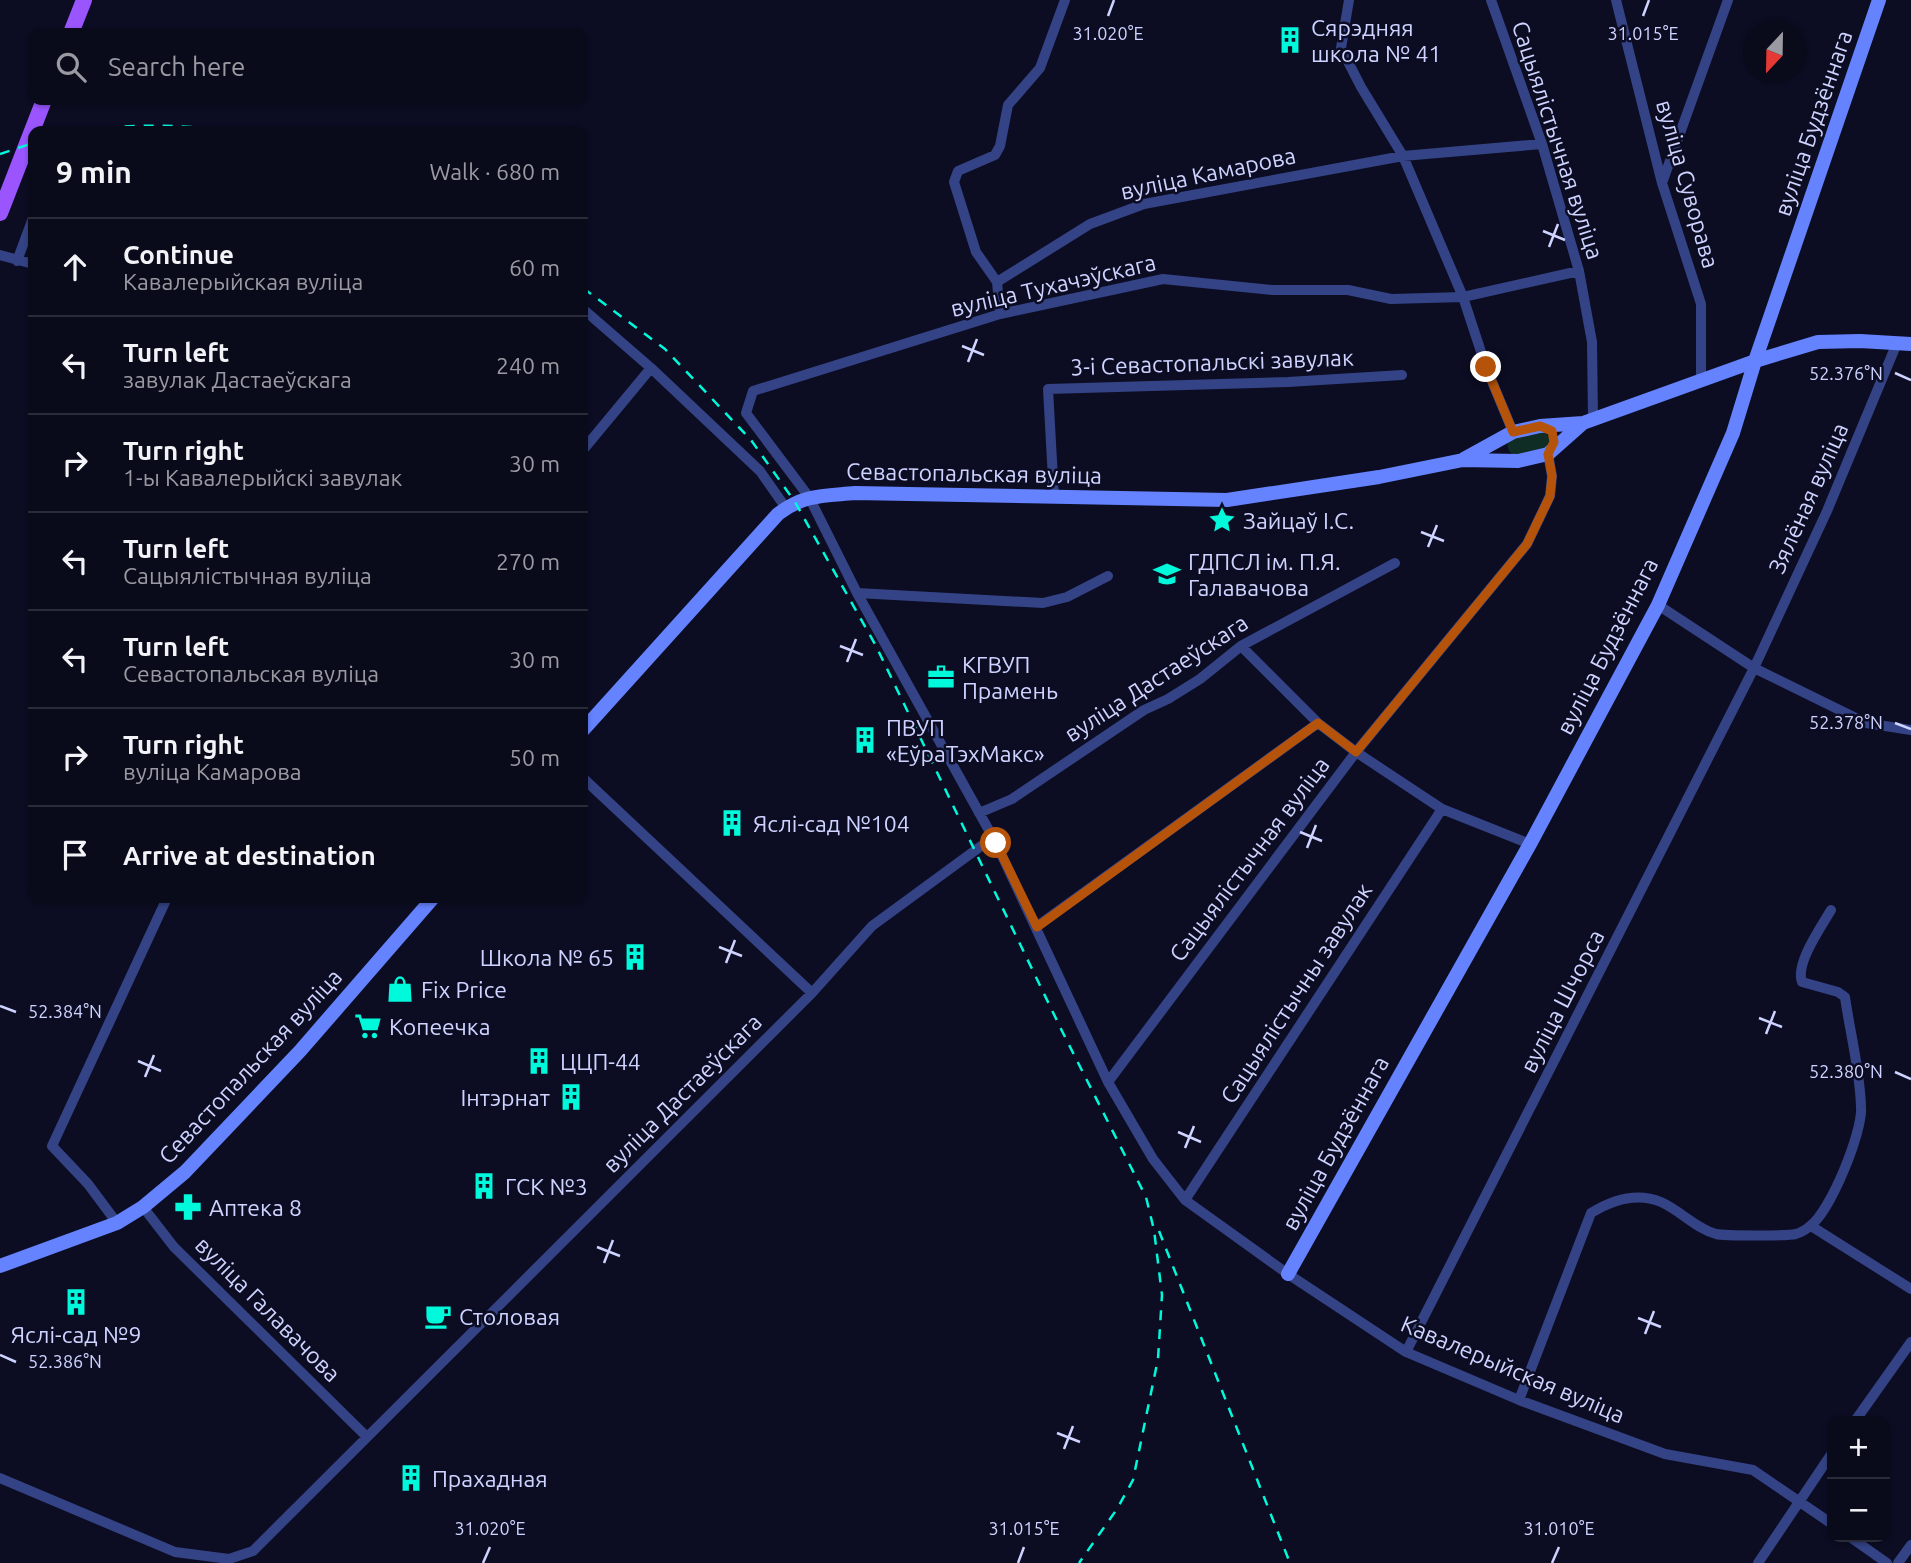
<!DOCTYPE html>
<meta charset="utf-8">
<style>
:root{--surface:#090a1a;--page:#171827;--text:#f1f3f6;--muted:#999aa2;--line:#292b39}
body{margin:0;font-family:Ubuntu,sans-serif;background:var(--page);color:var(--text)}
.controls{position:absolute;right:21px;bottom:21px;display:grid;overflow:hidden;border-radius:14px;box-shadow:0 2px 5px #0004}
.controls button{width:63px;height:63px;display:grid;place-items:center;padding:0;border:0;border-bottom:2px solid var(--line);background:var(--surface);color:var(--text);font:35px sans-serif}
.compass{position:absolute;left:1743px;top:21px;width:63px;height:63px;border-radius:50%;background:var(--surface);box-shadow:0 2px 5px #0004;rotate:202deg}
.stop{position:absolute;width:21px;height:21px;margin:-16px;border:5px solid #b45309;border-radius:50%;background:#fff}
.stop.end{background:#b45309;border-color:#fff;box-shadow:0 2px 7px #0008}
.list{margin:0;padding:0;list-style:none}
h2{display:flex;justify-content:space-between;align-items:center;height:91px;margin:0;padding:0 28px;font-size:30px}
h2 small{font-size:23px;font-weight:400;color:var(--muted)}
.list li{display:grid;grid-template-columns:46px 1fr auto;gap:21px;align-items:center;box-sizing:border-box;height:98px;padding:0 28px;border-top:2px solid var(--line)}
.list b{display:block;font-size:26px;white-space:nowrap}
.list p{margin:0;font-size:23px;white-space:nowrap;color:var(--muted)}
.list em{font-size:23px;font-style:normal;color:var(--muted)}
.icon{flex:none;width:38px;height:38px;fill:none;stroke:currentColor;stroke-width:2;stroke-linecap:round;stroke-linejoin:round}
.map{position:relative;flex:none;width:1911px;height:1563px;overflow:hidden}
.search{position:absolute;background:var(--surface);box-shadow:0 2px 5px #0004;left:28px;top:28px;width:560px;height:77px;display:flex;align-items:center;gap:18px;box-sizing:border-box;padding:0 24px;border-radius:14px;color:var(--muted);font-size:26px}
.panel{position:absolute;background:var(--surface);box-shadow:0 2px 5px #0004;left:28px;top:126px;width:560px;height:777px;border-radius:14px}
.map>svg:first-child{display:block}
</style>
<div class="map">
<svg width="1911" height="1563" viewBox="0 0 1911 1563">
<rect width="100%" height="100%" fill="#0c0d23"/>
<path fill="#0f2d25" d="M1545,431L1550,439L1549,447L1513,455C1507,450 1506,445 1510,438Z"/>
<g fill="none" stroke-linecap="round" stroke-linejoin="round">
<path stroke="#344385" stroke-width="10" d="M1349,0L1341,48L1361,87L1403,156L1463,297L1486,367L1513,432
M1491,0L1542,144L1579,271L1592,342L1593,419
M1616,0L1662,183L1701,304V382
M1662,183L1728,0
M0,255L33,264
M17,261L33,218
M1579,271L1463,297L1391,299L1348,290H1273L1163,279L1000,314L753,391L746,413L809,497L857,593L996,843L1108,1082L1153,1159L1185,1200L1288,1274L1406,1352L1519,1400L1665,1454L1753,1470L1832,1524
M997,282L1090,224L1144,204L1403,156L1542,144
M583,309L651,368L760,471L786,508
M1000,314L997,282L976,252L954,182L958,171L995,155L1000,146L1008,105L1040,68L1065,0
M583,450L651,368
M1054,497L1048,389L1288,382L1402,375
M857,593L1043,603L1067,597L1108,576
M1658,605L1754,668L1866,723L1911,730
M1241,646L1318,723L1356,752L1442,809L1530,844
M583,778L812,993
M979,813L1012,799L1144,710L1168,699L1200,679L1241,646L1395,563
M1036,927L1318,723
M1108,1082L1356,752L1527,544L1550,496L1552,476L1548,454
M1185,1200L1442,809
M143,1207L174,1247L367,1437
M117,1223L88,1184L52,1146L167,898
M1811,1226L1911,1289
M1406,1352L1754,668L1827,511L1897,343
M1519,1400L1591,1213C1612,1200 1637,1192 1661,1202C1681,1211 1695,1228 1716,1234C1725,1236 1787,1236 1796,1234C1800,1233 1807,1229 1810,1226C1830,1212 1863,1132 1861,1107C1860,1070 1850,1033 1845,997L1838,992L1802,982C1795,964 1821,927 1831,910
M1855,1421L1911,1342
M0,1478L175,1552L229,1559L253,1551L812,993L872,926L992,838
M1850,1537L1887,1563
M1758,1563L1832,1453
M1898,1563L1911,1545"/>
<path stroke="#6583ff" stroke-width="14" d="M1464,459L1513,432L1540,426L1583,423L1755,361L1818,342L1860,341L1911,344
M583,730L778,514C804,494 823,496 855,493L1227,500L1379,477L1463,460L1518,461L1548,454L1583,423
M0,1266L117,1223L143,1207L185,1172L300,1051L433,898
M1288,1274L1530,844L1658,605L1733,433L1755,361L1879,0"/>
<path stroke="#9a55ff" stroke-width="16" d="M71,33L84,0
M0,213L44,100"/>
<path stroke="#00f9db" stroke-width="2.5" stroke-dasharray="10 9" stroke-linecap="butt" d="M87,131C138,122 189,126 240,131
M0,154L33,143
M583,288L665,349L751,440L795,502L876,646L1062,1031L1146,1197L1154,1230L1162,1295L1158,1359L1133,1480L1117,1509L1079,1563
M1159,1231L1290,1563"/>
</g>
<g fill="none" stroke-linecap="round" stroke-linejoin="round">
<path stroke="#b45309" stroke-width="9" d="M996,843L1037,927L1318,723L1356,752L1527,544L1550,496L1552,476L1548,454L1554,442L1552,431L1540,426L1513,432L1486,367"/>
</g>
<path fill="none" stroke="#ced3ff" stroke-width="2.5" d="M1108,16L1114,0M1643,16L1649,0M1543,231L1565,240M1549,247L1558,224M962,346L984,355M968,362L977,339M1895,373L1911,380M1421,532L1444,541M1428,547L1437,525M840,646L863,655M847,662L856,639M1895,723L1911,729M1300,832L1322,841M1307,848L1316,825M719,947L742,956M726,963L735,940M0,1006L16,1012M1759,1018L1782,1027M1766,1034L1775,1011M138,1061L161,1071M1895,1072L1911,1079M145,1077L154,1055M1178,1132L1201,1142M1185,1148L1194,1126M597,1247L620,1256M604,1263L613,1240M1638,1318L1661,1327M1645,1334L1654,1311M0,1355L16,1362M1057,1433L1080,1442M1064,1449L1073,1426M483,1563L490,1547M1018,1563L1024,1547M1552,1563L1559,1547"/>
<defs>
<symbol id="building-bare" viewBox="-9 -9 18 18"><path d="M-4-6H4V6H1V3H-1V6H-4ZM-2.5-4.3h1.7v1.8h-1.7ZM.8-4.3h1.7v1.8H.8ZM-2.5-1h1.7V.8h-1.7ZM.8-1h1.7V.8H.8Z" fill="#00f9db" stroke="#0c0d23" stroke-width="2.5" paint-order="stroke"/></symbol>
<symbol id="sight-bare" viewBox="-9 -9 18 18"><path d="M0-6L1.8-2.2L6-1.7L2.9 1.2L3.7 5.4L0 3.3L-3.7 5.4L-2.9 1.2L-6-1.7L-1.8-2.2Z" fill="#00f9db" stroke="#0c0d23" stroke-width="2.5" paint-order="stroke"/></symbol>
<symbol id="school-bare" viewBox="-9 -9 18 18"><path d="M0-5L7-2L0 1L-7-2ZM-4 1L0 2.5L4 1V4Q0 6-4 4Z" fill="#00f9db" stroke="#0c0d23" stroke-width="2.5" paint-order="stroke"/></symbol>
<symbol id="office-bare" viewBox="-9 -9 18 18"><path d="M-6-3h4V-5.5h4V-3h4V5H-6ZM-1-4.5V-3h2v-1.5ZM-6 0V1H6V0Z" fill="#00f9db" stroke="#0c0d23" stroke-width="2.5" paint-order="stroke"/></symbol>
<symbol id="shop-bare" viewBox="-9 -9 18 18"><path d="M-5-2.5h2.3a2.7 3.5 0 0 1 5.4 0H5L5.5 6h-11ZM-1.5-2.5h3a1.5 2.3 0 0 0-3 0Z" fill="#00f9db" stroke="#0c0d23" stroke-width="2.5" paint-order="stroke"/></symbol>
<symbol id="supermarket-bare" viewBox="-9 -9 18 18"><path d="M-6-5.5h2.5l.6 2H6L4.5 2H-2.5L-4.4-4H-6ZM-1.5 3.2a1.3 1.3 0 1 0 .1 0ZM3 3.2a1.3 1.3 0 1 0 .1 0Z" fill="#00f9db" stroke="#0c0d23" stroke-width="2.5" paint-order="stroke"/></symbol>
<symbol id="pharmacy-bare" viewBox="-9 -9 18 18"><path d="M-2-6h4v4h4v4h-4v4h-4v-4h-4v-4h4Z" fill="#00f9db" stroke="#0c0d23" stroke-width="2.5" paint-order="stroke"/></symbol>
<symbol id="cafe-bare" viewBox="-9 -9 18 18"><path d="M-5.5-4.5H6V0H3Q3 3.5 0 3.5H-2.5Q-5.5 3.5-5.5 0ZM3-3.2v2h1.7v-2ZM-6 4.5H4V6H-6Z" fill="#00f9db" stroke="#0c0d23" stroke-width="2.5" paint-order="stroke"/></symbol>
</defs>
<g fill-rule="evenodd">
<use href="#building-bare" x="1271" y="21" width="38" height="38"/>
<use href="#sight-bare" x="1203" y="501" width="38" height="38"/>
<use href="#school-bare" x="1148" y="555" width="38" height="38"/>
<use href="#office-bare" x="922" y="658" width="38" height="38"/>
<use href="#building-bare" x="846" y="721" width="38" height="38"/>
<use href="#building-bare" x="713" y="804" width="38" height="38"/>
<use href="#building-bare" x="616" y="938" width="38" height="38"/>
<use href="#shop-bare" x="381" y="970" width="38" height="38"/>
<use href="#supermarket-bare" x="349" y="1007" width="38" height="38"/>
<use href="#building-bare" x="520" y="1042" width="38" height="38"/>
<use href="#building-bare" x="552" y="1078" width="38" height="38"/>
<use href="#building-bare" x="465" y="1167" width="38" height="38"/>
<use href="#pharmacy-bare" x="169" y="1188" width="38" height="38"/>
<use href="#building-bare" x="57" y="1283" width="38" height="38"/>
<use href="#cafe-bare" x="419" y="1297" width="38" height="38"/>
<use href="#building-bare" x="392" y="1459" width="38" height="38"/>
</g>
<g text-anchor="middle" dominant-baseline="central" stroke-width="5" stroke-linejoin="round" paint-order="stroke">
<g font-size="23" fill="#ced3ff" stroke="#0c0d23" text-anchor="start">
<text x="1311" y="27">Сярэдняя<tspan x="1311" dy="26">школа № 41</tspan></text>
<text x="1243" y="520">Зайцаў І.С.</text>
<text x="1188" y="561">ГДПСЛ ім. П.Я.<tspan x="1188" dy="26">Галавачова</tspan></text>
<text x="962" y="664">КГВУП<tspan x="962" dy="26">Прамень</tspan></text>
<text x="886" y="727">ПВУП<tspan x="886" dy="26">«ЕўраТэхМакс»</tspan></text>
<text x="753" y="823">Яслі-сад №104</text>
<text x="614" y="957" text-anchor="end">Школа № 65</text>
<text x="421" y="989">Fix Price</text>
<text x="389" y="1026">Копеечка</text>
<text x="560" y="1061">ЦЦП-44</text>
<text x="550" y="1097" text-anchor="end">Інтэрнат</text>
<text x="505" y="1186">ГСК №3</text>
<text x="209" y="1207">Аптека 8</text>
<text x="459" y="1316">Столовая</text>
<text x="76" y="1334" text-anchor="middle">Яслі-сад №9</text>
<text x="432" y="1478">Прахадная</text>
</g>
<g font-size="23" fill="#ced3ff" stroke="#0c0d23">
<text transform="translate(1813 123) rotate(-71)">вуліца Будзённага</text>
<text transform="translate(1558 140) rotate(72)">Сацыялістычная вуліца</text>
<text transform="translate(1208 173) rotate(-12)">вуліца Камарова</text>
<text transform="translate(1688 184) rotate(74)">вуліца Суворава</text>
<text transform="translate(1053 285) rotate(-13)">вуліца Тухачэўскага</text>
<text transform="translate(1212 362) rotate(-2)">3-і Севастопальскі завулак</text>
<text transform="translate(974 473) rotate(1)">Севастопальская вуліца</text>
<text transform="translate(1808 498) rotate(-66)">Зялёная вуліца</text>
<text transform="translate(1607 646) rotate(-63)">вуліца Будзённага</text>
<text transform="translate(1156 678) rotate(-33)">вуліца Дастаеўскага</text>
<text transform="translate(1249 859) rotate(-53)">Сацыялістычная вуліца</text>
<text transform="translate(1296 993) rotate(-57)">Сацыялістычны завулак</text>
<text transform="translate(1562 1001) rotate(-63)">вуліца Шчорса</text>
<text transform="translate(250 1066) rotate(-47)">Севастопальская вуліца</text>
<text transform="translate(682 1093) rotate(-45)">вуліца Дастаеўскага</text>
<text transform="translate(1335 1143) rotate(-61)">вуліца Будзённага</text>
<text transform="translate(268 1309) rotate(45)">вуліца Галавачова</text>
<text transform="translate(1513 1369) rotate(23)">Кавалерыйская вуліца</text>
</g>
</g>
<g font-size="18" text-anchor="middle" fill="#ced3ff" stroke="#0c0d23" stroke-width="5" stroke-linejoin="round" paint-order="stroke">
<text x="1643" y="40">31.015°E</text>
<text x="1108" y="40">31.020°E</text>
<text x="1846" y="380">52.376°N</text>
<text x="1846" y="729">52.378°N</text>
<text x="65" y="1018">52.384°N</text>
<text x="1846" y="1078">52.380°N</text>
<text x="65" y="1368">52.386°N</text>
<text x="490" y="1535">31.020°E</text>
<text x="1024" y="1535">31.015°E</text>
<text x="1559" y="1535">31.010°E</text>
</g>
</svg>
<div class="controls">
<button>+</button>
<button>−</button>
</div>
<svg class="compass" viewBox="-18 -18 36 36"><path d="M0-13l5 13h-10z" fill="#e53935"/><path d="M0 13l5-13h-10z" fill="#999aa2"/></svg>
<div class="stop" style="left:996px;top:843px"></div>
<div class="stop end" style="left:1486px;top:367px"></div>
<div class="search"><svg class="icon" aria-label="search" viewBox="0 0 24 24"><circle cx="10" cy="10" r="6"/><path d="M15 15l6 6"/></svg>Search here</div>
<section class="panel">
<h2>9 min<small>Walk · 680 m</small></h2>
<ul class="list">
<li><svg class="icon" aria-label="ahead" viewBox="0 0 24 24"><path d="M12 20V5M6 11l6-6 6 6"/></svg><div><b>Continue</b><p>Кавалерыйская вуліца</p></div><em>60 m</em></li>
<li><svg class="icon" aria-label="left" viewBox="0 0 24 24"><path d="M17 20v-9H6M10 6l-5 5 5 5"/></svg><div><b>Turn left</b><p>завулак Дастаеўскага</p></div><em>240 m</em></li>
<li><svg class="icon" aria-label="right" viewBox="0 0 24 24"><path d="M7 20v-9h11M14 6l5 5-5 5"/></svg><div><b>Turn right</b><p>1-ы Кавалерыйскі завулак</p></div><em>30 m</em></li>
<li><svg class="icon" aria-label="left" viewBox="0 0 24 24"><path d="M17 20v-9H6M10 6l-5 5 5 5"/></svg><div><b>Turn left</b><p>Сацыялістычная вуліца</p></div><em>270 m</em></li>
<li><svg class="icon" aria-label="left" viewBox="0 0 24 24"><path d="M17 20v-9H6M10 6l-5 5 5 5"/></svg><div><b>Turn left</b><p>Севастопальская вуліца</p></div><em>30 m</em></li>
<li><svg class="icon" aria-label="right" viewBox="0 0 24 24"><path d="M7 20v-9h11M14 6l5 5-5 5"/></svg><div><b>Turn right</b><p>вуліца Камарова</p></div><em>50 m</em></li>
<li><svg class="icon" aria-label="arrive" viewBox="0 0 24 24"><path d="M6 21V4h12l-3 4 3 4H6"/></svg><div><b>Arrive at destination</b></div></li>
</ul>
</section>
</div>
